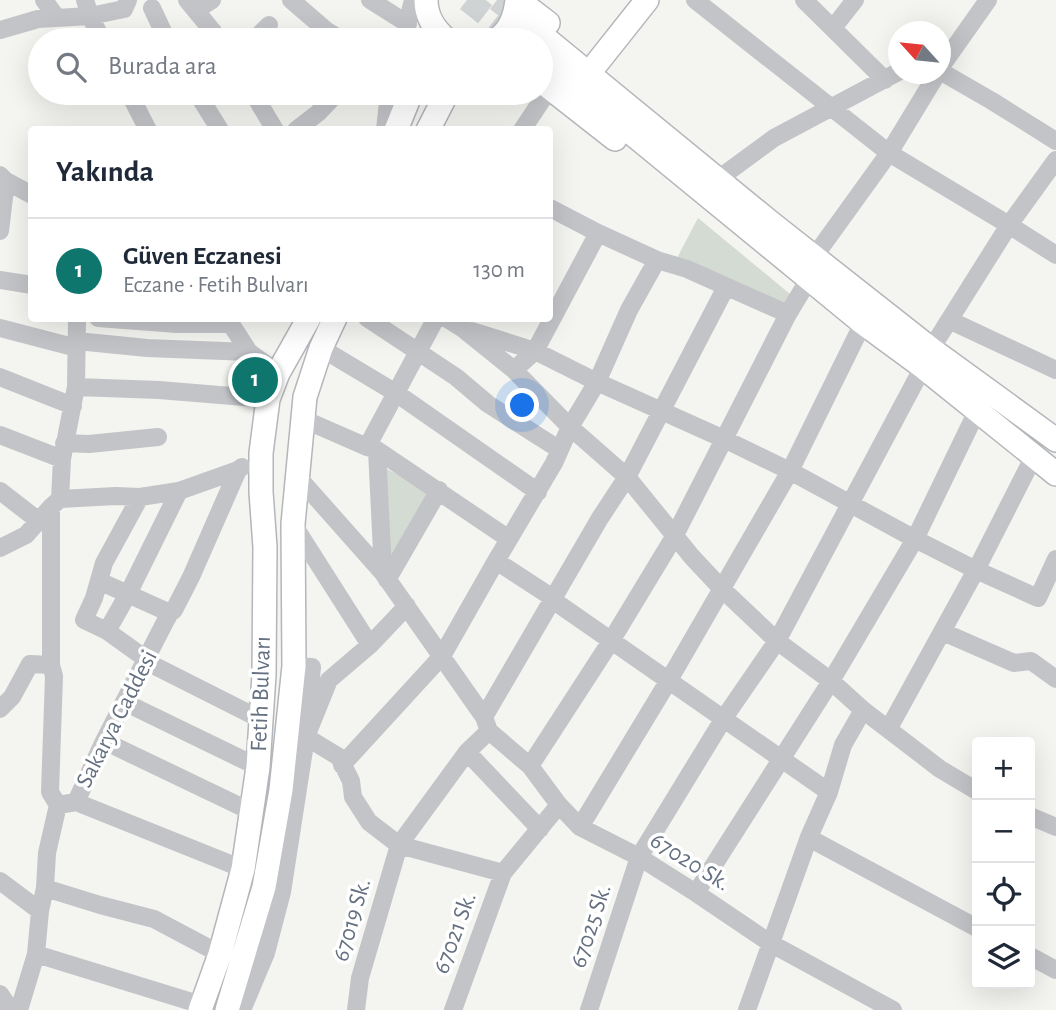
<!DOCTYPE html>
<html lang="tr">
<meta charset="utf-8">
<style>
:root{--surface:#fff;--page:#f2f2f3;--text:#1f2937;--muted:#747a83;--line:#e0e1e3;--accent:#0f766e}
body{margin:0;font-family:"Alegreya Sans",sans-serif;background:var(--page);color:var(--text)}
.controls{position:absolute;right:21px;bottom:21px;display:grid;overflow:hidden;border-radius:7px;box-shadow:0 7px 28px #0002}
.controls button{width:63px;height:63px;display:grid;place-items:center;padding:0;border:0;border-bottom:2px solid var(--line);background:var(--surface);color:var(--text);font:35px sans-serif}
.compass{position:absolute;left:888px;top:21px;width:63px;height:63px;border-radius:50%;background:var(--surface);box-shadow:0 7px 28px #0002;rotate:297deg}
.you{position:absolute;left:523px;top:406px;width:24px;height:24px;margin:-18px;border:5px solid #fff;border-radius:50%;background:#1a73e8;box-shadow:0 0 0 10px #1a73e833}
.badge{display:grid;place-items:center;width:46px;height:46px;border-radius:50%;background:var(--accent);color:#fff;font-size:23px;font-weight:700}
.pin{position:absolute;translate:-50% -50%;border:4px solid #fff;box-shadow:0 2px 7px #0006}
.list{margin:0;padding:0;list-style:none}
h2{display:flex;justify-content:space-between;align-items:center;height:91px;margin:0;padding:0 28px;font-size:30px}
h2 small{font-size:23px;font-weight:400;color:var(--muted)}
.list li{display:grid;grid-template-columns:46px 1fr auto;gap:21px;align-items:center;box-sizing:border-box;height:105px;padding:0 28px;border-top:2px solid var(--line)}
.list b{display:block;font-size:26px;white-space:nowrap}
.list p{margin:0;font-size:23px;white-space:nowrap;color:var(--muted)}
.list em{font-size:23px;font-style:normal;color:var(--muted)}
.icon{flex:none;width:38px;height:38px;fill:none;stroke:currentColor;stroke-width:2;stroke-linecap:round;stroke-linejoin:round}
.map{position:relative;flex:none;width:1056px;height:1010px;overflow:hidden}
.search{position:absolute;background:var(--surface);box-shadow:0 7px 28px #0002;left:28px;top:28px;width:525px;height:77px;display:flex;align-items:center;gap:18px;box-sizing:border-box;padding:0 24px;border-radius:38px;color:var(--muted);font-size:26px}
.panel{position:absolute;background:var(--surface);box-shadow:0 7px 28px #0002;left:28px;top:126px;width:525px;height:196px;border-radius:7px}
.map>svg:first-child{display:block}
</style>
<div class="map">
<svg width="1056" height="1010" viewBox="0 0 1056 1010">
<rect width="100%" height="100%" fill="#f4f4f0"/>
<path fill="#d4dbd2" d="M698,218L790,294L784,305L677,258Z
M383,467L429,491L394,565L385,539Z"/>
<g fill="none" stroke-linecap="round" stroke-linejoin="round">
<path stroke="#d0d3d4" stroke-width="23" stroke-dasharray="23 11" stroke-linecap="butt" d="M467,0L512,35
M497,0L523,20"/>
<defs>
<path id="major" d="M426,0C426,17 434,29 447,40
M518,0L548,23
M523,20L771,223L931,349L1056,440
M496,40C510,31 515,17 517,0
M541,59L863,323L923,367L1056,474
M597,63L647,0
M541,81L615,139
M396,130L411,93
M428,130L447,93
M200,1010L220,954L243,869L258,767L264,674L265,547L261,492V453L268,399L278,373L309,318
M227,1010L264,887L281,790L294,666L293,524L305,397L321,348L335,318"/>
</defs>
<use href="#major" stroke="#b3b6ba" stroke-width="26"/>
<path stroke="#c2c4c8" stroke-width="18" d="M44,0L57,18
M85,0L90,16L102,40
M187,0L220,40
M291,0L327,31L342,40
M370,0L408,24
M695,0L889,153L1009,225L1056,255
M804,0L885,80
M152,8L167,40
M196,10L212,0
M833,28L855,0
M0,30L38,19L90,16L124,9L128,0
M254,40L269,25
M403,40L413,0
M940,68L988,0
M940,71L992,101L1056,141
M129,93L148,130
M197,93L220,130
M253,93L275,130
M296,130L318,113L337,93
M385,130L389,93
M522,130L550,88V75
M725,174L774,138L898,72
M0,175L6,181L32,195
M550,208L598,233L657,260L687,269L788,314
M0,231L6,181
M814,257L889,153L937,74
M0,280L32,285
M98,318L177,324H231
M227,318L249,352L278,373
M367,318L456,377L488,404L560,450
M446,318L462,328L514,370L570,427L627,477L692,557L722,589L777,641L831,681L863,710L940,769L977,791
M949,320L1056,370
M0,328L77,348
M472,331L535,351L597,382L724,439L790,471L915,539L976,570L1038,598L1056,559
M77,341L147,348L249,352
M321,348L396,393L538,492
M931,349L1009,225L1056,160
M514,370L535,351L598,233
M0,377L73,406
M76,387L159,390L268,399
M303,419L367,447L377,450L509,539
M0,435L62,459
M64,443L89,444L158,437
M367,447L436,318
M377,450L383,573
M297,476L383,573L484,717L489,731L530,766L559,805L580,827L639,857L696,893L770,943L893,1010
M0,491L39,521
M140,497L104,563L94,598L84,620L107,631L146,659
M60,499L62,459L76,387L77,318
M51,507V665L54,676L50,792L58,805
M293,524L370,645
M0,548L26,535L51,507L60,499L116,496L140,497L179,491L238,470L242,467
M496,561L553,598L557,603L829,792
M387,580L439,490
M99,581L170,613
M107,631L128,594L179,491
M943,632L1014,663L1031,661L1056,679
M145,661L262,720
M294,666L312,667L306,737L339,757L351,781L353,797L369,822L399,845L503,873
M124,702L258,767
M0,709L12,697L30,664L51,665
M484,717L600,518L627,477L726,287
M889,728L976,570L1034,456
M104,741L252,812
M467,752L540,829
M342,765L442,656L496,561L554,463L570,427L597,382L629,310L657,260
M530,766L611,641L674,537L788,314L809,279
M76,802L243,869
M58,805L76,802L104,741L166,620L170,613L174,610L191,577L238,470
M1030,816L1056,827
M580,827L669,680L790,471L863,323
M809,838L977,928
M0,881L40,911
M45,888L100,905L154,919L220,954
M696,893L831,681L915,539L977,411
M36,954L202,1005
M1030,956L1056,970
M0,994L11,1010
M19,1010L36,954L40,911L45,888L47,853L58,805
M242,1010L266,953L282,892L306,737L329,680L370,645L407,606
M356,1010L360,978L399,845L467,752L489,731
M453,1010L503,873L559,805
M589,1010L639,857L724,718L777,641L923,367
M747,1010L809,837L829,792L843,745L863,710"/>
<use href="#major" stroke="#fff" stroke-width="23"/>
</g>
<g text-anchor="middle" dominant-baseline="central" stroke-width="7" stroke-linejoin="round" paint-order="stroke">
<g font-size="24" fill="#657180" stroke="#fff">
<text transform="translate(261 694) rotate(-88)">Fetih Bulvarı</text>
<text transform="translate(117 719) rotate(-63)">Sakarya Caddesi</text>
<text transform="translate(690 862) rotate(32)">67020 Sk.</text>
<text transform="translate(352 920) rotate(-74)">67019 Sk.</text>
<text transform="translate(591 926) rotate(-72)">67025 Sk.</text>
<text transform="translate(455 933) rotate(-70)">67021 Sk.</text>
</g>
</g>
</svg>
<div class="controls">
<button>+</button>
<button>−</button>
<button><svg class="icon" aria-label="locate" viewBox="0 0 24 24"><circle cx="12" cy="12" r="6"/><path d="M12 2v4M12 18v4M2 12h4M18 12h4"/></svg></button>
<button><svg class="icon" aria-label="layers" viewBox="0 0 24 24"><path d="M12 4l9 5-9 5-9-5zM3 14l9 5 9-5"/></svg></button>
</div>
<svg class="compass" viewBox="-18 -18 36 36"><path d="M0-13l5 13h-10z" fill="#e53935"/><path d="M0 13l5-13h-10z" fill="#747a83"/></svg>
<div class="you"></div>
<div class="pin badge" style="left:255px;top:380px">1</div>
<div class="search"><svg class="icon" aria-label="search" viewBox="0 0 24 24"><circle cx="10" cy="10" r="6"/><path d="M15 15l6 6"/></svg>Burada ara</div>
<section class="panel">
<h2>Yakında<small></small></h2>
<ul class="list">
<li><span class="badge">1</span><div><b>Güven Eczanesi</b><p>Eczane · Fetih Bulvarı</p></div><em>130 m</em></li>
</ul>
</section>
</div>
